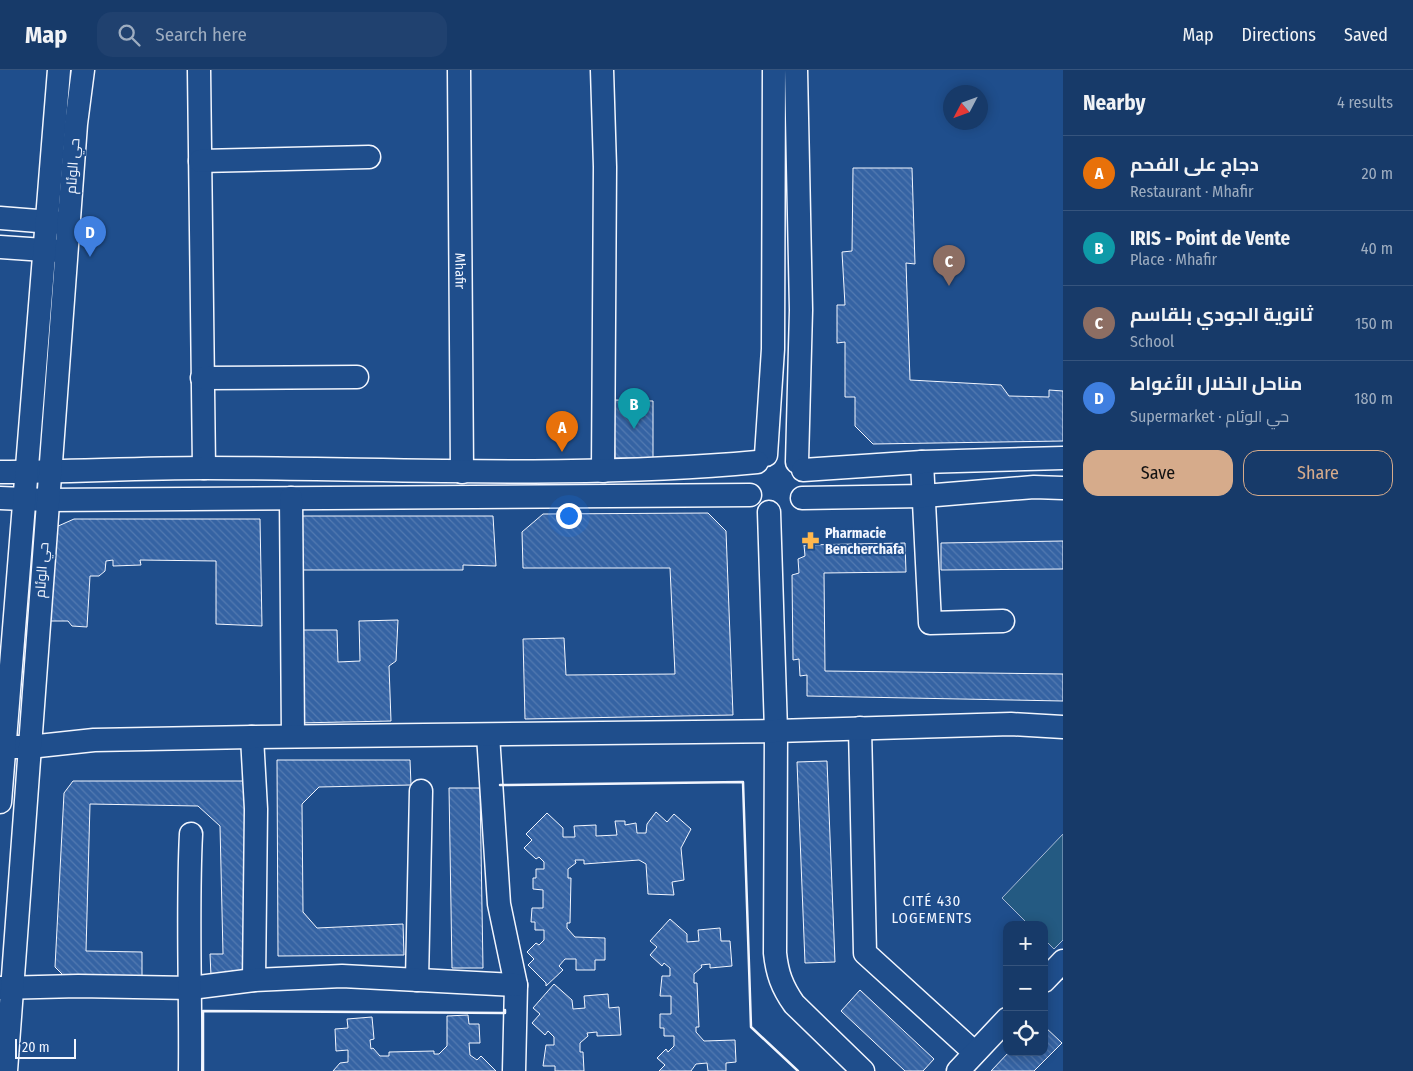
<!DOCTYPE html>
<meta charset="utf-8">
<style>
:root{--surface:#173a69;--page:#20416f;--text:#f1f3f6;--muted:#9eadc0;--line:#36547d;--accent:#d6ab8b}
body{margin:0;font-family:"Fira Sans Condensed",Cairo,sans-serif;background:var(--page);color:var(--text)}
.controls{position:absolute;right:15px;bottom:15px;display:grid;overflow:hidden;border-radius:10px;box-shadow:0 2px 12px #0003}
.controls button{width:45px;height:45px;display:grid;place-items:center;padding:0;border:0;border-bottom:1px solid var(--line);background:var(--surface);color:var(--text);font:25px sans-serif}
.compass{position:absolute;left:943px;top:15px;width:45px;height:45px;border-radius:50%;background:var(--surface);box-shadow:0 2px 12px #0003;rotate:229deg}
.scale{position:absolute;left:15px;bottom:12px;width:61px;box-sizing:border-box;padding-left:5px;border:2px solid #f2f6ff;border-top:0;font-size:14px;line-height:18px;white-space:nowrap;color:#f2f6ff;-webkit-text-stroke:4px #1f4e8c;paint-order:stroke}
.you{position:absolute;left:568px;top:445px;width:18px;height:18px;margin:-12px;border:4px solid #fff;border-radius:50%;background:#1a73e8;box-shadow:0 0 0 8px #1a73e833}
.badge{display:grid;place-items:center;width:32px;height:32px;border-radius:50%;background:var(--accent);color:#fff;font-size:16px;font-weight:700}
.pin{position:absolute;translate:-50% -41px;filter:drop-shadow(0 1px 2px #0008)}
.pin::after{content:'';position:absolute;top:26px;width:18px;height:15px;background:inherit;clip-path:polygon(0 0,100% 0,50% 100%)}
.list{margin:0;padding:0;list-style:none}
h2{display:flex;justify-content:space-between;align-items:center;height:65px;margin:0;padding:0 20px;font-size:21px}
h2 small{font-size:16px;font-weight:400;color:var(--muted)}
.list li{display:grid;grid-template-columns:32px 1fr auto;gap:15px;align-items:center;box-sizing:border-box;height:75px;padding:0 20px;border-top:1px solid var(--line)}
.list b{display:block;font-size:19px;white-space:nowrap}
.list p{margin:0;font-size:16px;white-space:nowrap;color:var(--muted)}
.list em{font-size:16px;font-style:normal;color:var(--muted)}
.actions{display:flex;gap:10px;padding:15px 20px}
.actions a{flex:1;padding:11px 0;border:1px solid var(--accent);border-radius:15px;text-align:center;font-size:18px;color:var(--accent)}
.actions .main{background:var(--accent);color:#111}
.icon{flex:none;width:28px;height:28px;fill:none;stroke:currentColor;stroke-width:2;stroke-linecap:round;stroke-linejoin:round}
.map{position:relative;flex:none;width:1063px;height:1001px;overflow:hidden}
header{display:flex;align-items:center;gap:30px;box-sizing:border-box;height:70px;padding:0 25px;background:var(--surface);border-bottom:1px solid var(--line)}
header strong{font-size:24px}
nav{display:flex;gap:28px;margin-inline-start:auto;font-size:18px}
.search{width:350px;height:45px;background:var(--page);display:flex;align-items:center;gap:12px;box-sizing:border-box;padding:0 18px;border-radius:15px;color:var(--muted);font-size:19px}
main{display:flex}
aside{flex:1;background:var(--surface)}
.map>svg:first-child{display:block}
</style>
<header>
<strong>Map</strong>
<div class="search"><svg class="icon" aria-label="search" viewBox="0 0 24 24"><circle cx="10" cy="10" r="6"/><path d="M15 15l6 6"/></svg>Search here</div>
<nav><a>Map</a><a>Directions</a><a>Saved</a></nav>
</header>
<main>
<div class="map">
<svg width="1063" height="1001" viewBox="0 0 1063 1001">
<defs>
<pattern id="building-back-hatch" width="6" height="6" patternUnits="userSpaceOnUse" patternTransform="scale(1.25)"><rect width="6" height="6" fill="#3563a3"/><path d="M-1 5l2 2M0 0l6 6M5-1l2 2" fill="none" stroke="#537ab1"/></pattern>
</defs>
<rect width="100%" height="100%" fill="#1f4e8c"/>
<path fill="#245a82" stroke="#a8bbd7" d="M1063,764V870L1054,879L1044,869V855H1029L1002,828Z"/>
<path fill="url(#building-back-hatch)" stroke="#f2f6ff" d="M853,98H912L915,194L906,193L910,310L1001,315L1009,326L1049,327V320L1063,321V371L873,374L855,356V327H845V272L837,273V235H845L842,182L852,181Z
M614,330L653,331V388H615Z
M708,443L726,461L733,645L525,649L523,569L564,568L566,605L675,604L670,498H523L522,462L543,444Z
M301,446H493L496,496L463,495V500H303Z
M74,449H260L262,556L216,554V491L140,490L141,495L113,496V490L106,491L105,501L99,506H90L87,557L72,556L68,551H49L56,457Z
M1063,471V499L941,500V473Z
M905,473L906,502L824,503L825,601L1063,604V631L807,626V605L800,606L799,589L793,590L792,505L799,503L798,489L805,486L804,475Z
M398,550L396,591L389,596L391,651L297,653L296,560H337L338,592L360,591L359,551Z
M277,690H410L411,715L319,717L302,734L303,842L317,858L403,854L404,885L278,886Z
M827,691L835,892L805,893L797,692Z
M73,711H247V896L240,906H211L210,884H223L220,756L198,736L90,734L86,881L142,882V910L67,909L55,897L64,723Z
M449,718H480L483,898H452Z
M656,742L667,752L674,744L691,759L681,778L684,810L672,812L674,825L648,824L646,794L639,790L584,794V790H575L576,793L568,799V808H571L570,853H567V858L575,867L605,868V890H595V900H576V889H565L559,896L563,900L546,916V913L528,895L534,889L527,882L536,873L539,875L544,870V860H535V852H531L532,838H543V820L533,819V808H536V799H544V792L539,787L536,789L524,778L532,770L526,764L547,743L563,758V767H575L574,756L596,755V766L617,765L615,751H625V755L636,753L637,763H646L647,754Z
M670,849L687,864V872L699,871L698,860L720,858L721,871H730L732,896L710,898V894L701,895L702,897L694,904V913H697L699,957H696V962L704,971L735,970L736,992L726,993V1001H708L707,993L696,994L691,1001H659L665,995L657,988L666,979L668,982L674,976V966H664V958H660V944H671V926H660L662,906H670V898L664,893L662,896L650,885L657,877L650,871Z
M554,914L572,930L573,939L585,938L584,926L608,924L609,938L619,937L621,965L597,966V962L587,963L588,966L580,973V982H583L584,1001H555V996H543L546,975H554V967L548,961L545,965L532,953L540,944L533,938Z
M860,920L934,989L923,1001H905L841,941Z
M468,945L469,954H479L480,973H469L470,985L477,990L481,986L496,1001H333L340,993L348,992V980L336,981L335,959L348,958L347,949L372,947L374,969L370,970L371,979L373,978L380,986H389V982L434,981V984H439L447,976V946Z
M1044,956L1062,973L1034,1001H991L1009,982H1044Z"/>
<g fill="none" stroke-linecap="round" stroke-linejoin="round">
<defs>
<g id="minor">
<path d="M199,0L204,398"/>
<path id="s1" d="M459,0L462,402"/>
<path d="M602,0L605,97L603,401"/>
<path d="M796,0L801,240L797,392"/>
<path d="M200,91L369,87"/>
<path d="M0,148L63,153"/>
<path d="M0,177L59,181"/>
<path d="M202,308L357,307"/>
<path d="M766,385L773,279L774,0"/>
<path d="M922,392L930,553L1003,551"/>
<path d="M803,400L922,392L1063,388"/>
<path d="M0,402C68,402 137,398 205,398C389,398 573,409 757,392"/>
<path d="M0,428L47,430L750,425"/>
<path d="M291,428L293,666"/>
<path d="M802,428L924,426L1034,417L1063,418"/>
<path d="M769,442L776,661L775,883C777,903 782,917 794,934L863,1001"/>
<path d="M860,658L865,883L974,982"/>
<path d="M488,665L499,834L516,915L514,1001"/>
<path d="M252,667L256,739L254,910"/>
<path d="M5,677H29L94,670L252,667L776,661L1011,654L1063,657"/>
<path d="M0,732L59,0"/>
<path d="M417,910L421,721"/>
<path d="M1044,911L1063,891"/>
<path d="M0,918L78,916L191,918L254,910L342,906L516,915"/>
<path d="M6,1001L76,54L83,0"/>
<path d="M190,1001C191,922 187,843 191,764"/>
<path d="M958,1001L1007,949"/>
</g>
</defs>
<use href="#minor" stroke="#f2f6ff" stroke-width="25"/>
<use href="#minor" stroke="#1f4e8c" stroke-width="22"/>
<path stroke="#f2f6ff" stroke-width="2.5" d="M500,715L743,712L751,957L798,1001
M203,1001V941L505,943V940"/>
</g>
<defs>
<symbol id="pharmacy-bare" viewBox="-9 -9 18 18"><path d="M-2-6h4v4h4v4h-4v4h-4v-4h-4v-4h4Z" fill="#ffb74d" stroke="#1f4e8c" stroke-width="2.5" paint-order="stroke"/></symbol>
</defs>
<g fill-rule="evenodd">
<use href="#pharmacy-bare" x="798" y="458" width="25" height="25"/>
</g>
<g text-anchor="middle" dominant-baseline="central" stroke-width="4" stroke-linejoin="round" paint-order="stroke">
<g font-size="14" fill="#f2f6ff" stroke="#1f4e8c">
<text transform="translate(73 96) rotate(-86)">حي الوئام</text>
<text stroke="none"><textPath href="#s1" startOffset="201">Mhafir</textPath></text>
<text transform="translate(42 500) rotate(-86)">حي الوئام</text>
</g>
<g font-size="14" font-weight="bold" fill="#f2f6ff" stroke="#1f4e8c" text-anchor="start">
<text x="825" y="463">Pharmacie<tspan x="825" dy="16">Bencherchafa</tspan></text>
</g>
<g font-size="15" letter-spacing="1" fill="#f2f6ff" stroke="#1f4e8c">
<text x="932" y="831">CITÉ 430<tspan x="932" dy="17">LOGEMENTS</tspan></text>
</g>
</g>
</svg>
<div class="controls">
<button>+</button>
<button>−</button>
<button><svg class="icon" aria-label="locate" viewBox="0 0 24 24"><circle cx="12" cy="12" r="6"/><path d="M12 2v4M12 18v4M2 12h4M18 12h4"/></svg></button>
</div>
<svg class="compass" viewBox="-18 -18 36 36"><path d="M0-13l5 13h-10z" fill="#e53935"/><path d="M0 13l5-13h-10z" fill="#9eadc0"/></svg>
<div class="scale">20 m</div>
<div class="you"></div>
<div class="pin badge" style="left:562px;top:382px;background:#e8710a">A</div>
<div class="pin badge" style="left:634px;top:359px;background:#0f9aa8">B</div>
<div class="pin badge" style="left:949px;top:216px;background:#8d6e63">C</div>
<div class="pin badge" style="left:90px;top:187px;background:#3f7fe0">D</div>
</div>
<aside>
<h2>Nearby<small>4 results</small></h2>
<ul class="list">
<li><span class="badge" style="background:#e8710a">A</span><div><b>دجاج على الفحم</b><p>Restaurant · Mhafir</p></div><em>20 m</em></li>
<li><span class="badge" style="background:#0f9aa8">B</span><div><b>IRIS - Point de Vente</b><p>Place · Mhafir</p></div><em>40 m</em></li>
<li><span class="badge" style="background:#8d6e63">C</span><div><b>ثانوية الجودي بلقاسم</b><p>School</p></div><em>150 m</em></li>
<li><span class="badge" style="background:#3f7fe0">D</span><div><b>مناحل الخلال الأغواط</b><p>Supermarket · حي الوئام</p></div><em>180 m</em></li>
</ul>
<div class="actions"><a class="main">Save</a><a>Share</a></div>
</aside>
</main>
